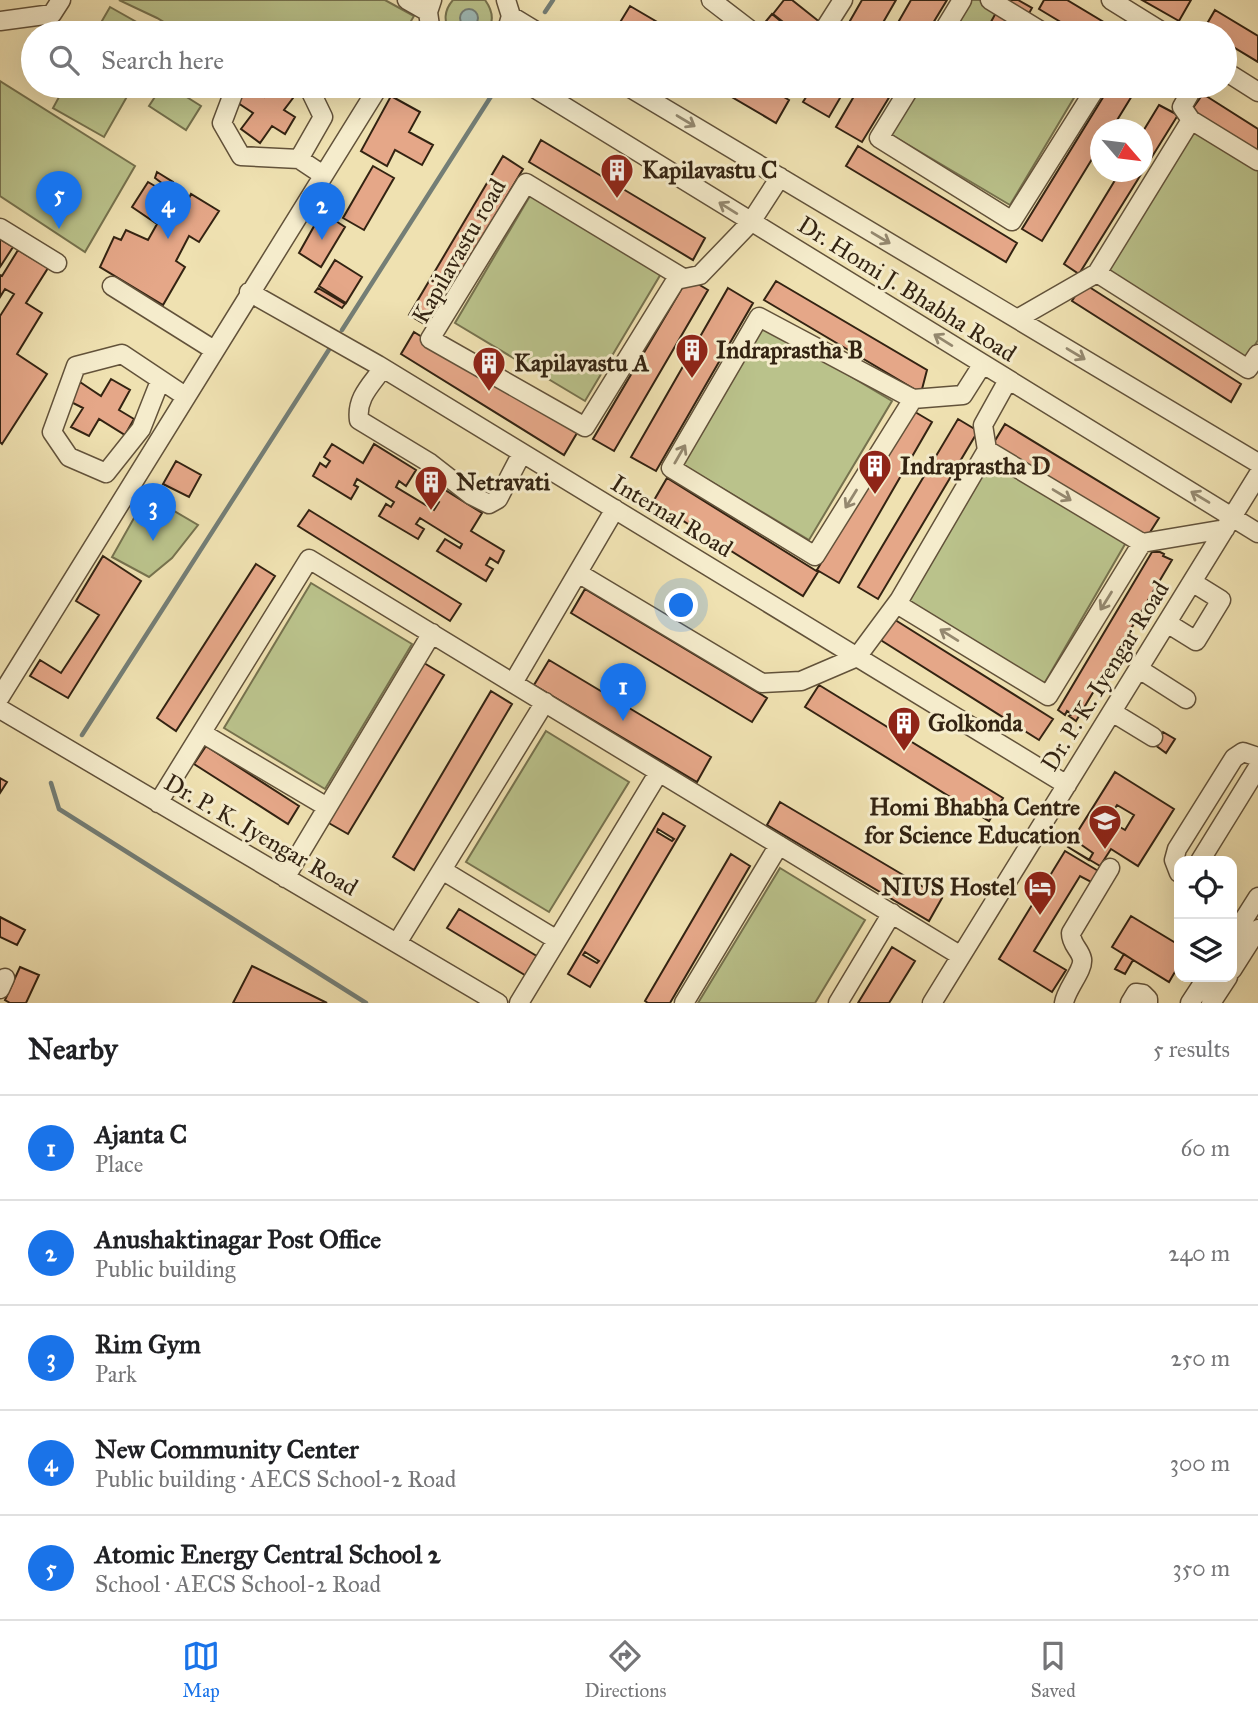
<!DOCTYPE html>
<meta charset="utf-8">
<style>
:root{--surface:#fff;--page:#f2f2f2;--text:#202124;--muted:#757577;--line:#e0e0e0;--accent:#1a73e8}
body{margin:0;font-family:"IM FELL Great Primer",serif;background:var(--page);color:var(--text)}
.controls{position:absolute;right:21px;bottom:21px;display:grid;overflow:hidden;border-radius:14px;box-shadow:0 7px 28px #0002}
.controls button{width:63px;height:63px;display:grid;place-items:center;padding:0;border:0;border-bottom:2px solid var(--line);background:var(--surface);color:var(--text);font:35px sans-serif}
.compass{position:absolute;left:1090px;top:119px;width:63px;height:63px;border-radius:50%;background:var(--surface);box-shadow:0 7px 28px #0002;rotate:118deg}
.you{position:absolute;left:682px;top:606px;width:24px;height:24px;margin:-18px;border:5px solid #fff;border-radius:50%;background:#1a73e8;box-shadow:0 0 0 10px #1a73e833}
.badge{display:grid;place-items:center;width:46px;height:46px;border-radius:50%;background:var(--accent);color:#fff;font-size:23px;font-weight:700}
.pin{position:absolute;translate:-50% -58px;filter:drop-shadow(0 2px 4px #0008)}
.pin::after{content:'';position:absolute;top:37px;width:24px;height:21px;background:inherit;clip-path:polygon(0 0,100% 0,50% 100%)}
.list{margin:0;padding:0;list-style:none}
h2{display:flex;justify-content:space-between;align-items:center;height:91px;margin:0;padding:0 28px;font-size:30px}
h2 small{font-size:23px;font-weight:400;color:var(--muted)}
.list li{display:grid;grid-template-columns:46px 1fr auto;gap:21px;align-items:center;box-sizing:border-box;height:105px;padding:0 28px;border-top:2px solid var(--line)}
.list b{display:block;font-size:26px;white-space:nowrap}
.list p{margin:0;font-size:23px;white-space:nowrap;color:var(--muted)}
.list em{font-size:23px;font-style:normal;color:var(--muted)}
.icon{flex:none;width:38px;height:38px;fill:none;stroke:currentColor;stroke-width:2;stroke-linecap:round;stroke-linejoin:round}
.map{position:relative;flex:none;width:1258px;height:1003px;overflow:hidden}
.search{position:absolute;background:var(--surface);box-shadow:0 7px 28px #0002;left:21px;right:21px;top:21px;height:77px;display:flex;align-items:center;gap:18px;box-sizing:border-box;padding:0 24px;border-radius:38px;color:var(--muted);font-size:26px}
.sheet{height:616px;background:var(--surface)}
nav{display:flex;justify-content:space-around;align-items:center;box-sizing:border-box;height:98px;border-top:2px solid var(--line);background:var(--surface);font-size:19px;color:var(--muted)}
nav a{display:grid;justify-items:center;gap:4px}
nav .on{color:var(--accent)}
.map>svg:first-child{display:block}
</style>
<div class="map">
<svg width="1258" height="1003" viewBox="0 0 1258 1003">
<rect width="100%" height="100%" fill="#efe1b1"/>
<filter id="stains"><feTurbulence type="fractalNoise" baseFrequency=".00286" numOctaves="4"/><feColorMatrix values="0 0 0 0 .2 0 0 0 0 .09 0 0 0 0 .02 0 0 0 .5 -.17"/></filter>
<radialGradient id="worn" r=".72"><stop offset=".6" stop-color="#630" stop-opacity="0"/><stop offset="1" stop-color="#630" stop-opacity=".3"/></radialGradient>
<path fill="#bac28b" stroke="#76724e" stroke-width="2" d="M119,0H385L414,16L404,33H182L157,18Z
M453,0H485C493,11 495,22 486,33H451C443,22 444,10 453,0Z
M970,0H980L1035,33H950Z
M110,7L156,33H95Z
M0,81L135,166L85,252L0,196Z
M65,86H133L104,137L53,108Z
M162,86H169L201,106L186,130L149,106Z
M919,86H1081L1010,205L890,134Z
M1194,129L1258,171V340L1247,358L1105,268Z
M537,184L668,262L585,401L455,323Z
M761,323L892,401L809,540L678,462Z
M989,459L1128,539L1044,684L906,604Z
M147,495L198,525L172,558L149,577L112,557Z
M311,583L412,644L325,789L224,728Z
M546,731L629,782L549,912L466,862Z
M780,868L865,920L815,1003H698Z"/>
<path fill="#9fbbb8" stroke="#747e76" stroke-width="2" d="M460 18a9 9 0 1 1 18 0a9 9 0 1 1-18 0Z"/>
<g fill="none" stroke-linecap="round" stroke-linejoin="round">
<path stroke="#747e76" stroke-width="4.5" d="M545,12L553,0
M342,330L497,87
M82,735L330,348
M51,783L59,809L366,1003"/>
</g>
<path fill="#e5a788" stroke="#332312" stroke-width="2" fill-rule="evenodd" d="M784,0H792L821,23L812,33H797L773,14Z
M862,0H896L877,33H843Z
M911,0H947L927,33H892Z
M1003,0H1018L1032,8L1018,33H995L987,29Z
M1044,0H1067L1122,33H1079L1039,9Z
M1142,0H1191L1179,21Z
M630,6L676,33H624L616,29Z
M1215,10L1258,36V62L1225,42V33H1211L1204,29Z
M772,14L795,33L757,32Z
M245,86L264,97L273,86H285L296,94L284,110L295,117L285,134L272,126L260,143L241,129L253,113L235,101Z
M713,86H765L789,100L776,123Z
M813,86H847L829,117L803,102Z
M860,86H896L862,142L836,127Z
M1110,86H1138L1111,130H1100V146L1042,241L1022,229Z
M1203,94L1258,129V154L1190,112Z
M391,96L420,112L409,132L433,145L422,165L395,150L387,166L361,151Z
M1159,105L1178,115L1079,274L1064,264L1120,172H1142V133Z
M541,140L705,238L693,260L529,162Z
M858,146L1017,243L1006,262L846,166Z
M503,156L523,169L429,327L409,315Z
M373,166L394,178L364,230L343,218Z
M157,172L173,182L171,187L189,198L191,194L219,211L199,242L189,236L176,261L185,267L163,305L100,267L114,237L121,240L126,230L148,240L157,224L132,207L148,182L160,189L163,184L155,178Z
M322,212L345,227L321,267L299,253Z
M0,239L13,247L0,267Z
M18,250L48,268L26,303L42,313L17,354L47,374L2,444L0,442V316L14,294L5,289L0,297V275L2,276Z
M335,260L362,277L346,303L319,286Z
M688,278L708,290L614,451L593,439Z
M776,281L927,370L921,393L764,300Z
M1083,283L1241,384L1231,402L1072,301Z
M318,288L345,304L342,308L315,292Z
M728,288L753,303L656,471L631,457Z
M414,332L577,433L564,455L401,354Z
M111,379L130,390L119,410L134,419L125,435L99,419L89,436L71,427L83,408L67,400L80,382L101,396Z
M910,409L932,422L839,583L817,570Z
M958,419L978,431L878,599L858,587Z
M1005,424L1159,518L1147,537L993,444Z
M332,444L363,463L374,444L416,470L406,486L399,481L396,487L434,510L439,502L430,497L437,485L482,513L471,531L504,551L498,563L490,558L486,565L493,569L486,581L437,551L445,539L460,548L462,544L420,518L416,524L424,529L418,539L379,516L386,504L391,507L394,502L357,479L354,485L358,487L351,499L313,476L320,463L326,467L330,461L324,457Z
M176,461L201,475L189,497L163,484Z
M667,478L818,572L803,596L653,502Z
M309,510L461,604L450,621L298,526Z
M1152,552H1160L1164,554L1163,556L1172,560L1076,721L1069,716L1072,714L1067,711L1065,715L1058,710Z
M103,556L141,581L68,698L30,676L40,660L61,673L99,615L76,601Z
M256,564L275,576L176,731L157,718Z
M585,589L767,698L752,722L571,613Z
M892,618L1053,719L1039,740L879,639Z
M549,660L711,757L697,782L534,685Z
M424,663L444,675L348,834L327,822Z
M819,685L1003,798L989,821L805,707Z
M491,691L512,704L414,870L393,857Z
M1163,732L1175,739L1166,753L1155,745Z
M206,746L299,806L288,824L194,764Z
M1115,772L1174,809L1138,866L1111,849L1100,866L1068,847ZM1117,805L1134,815L1125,830L1108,820Z
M0,778L7,782L0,793Z
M780,802L942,898L929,921L767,825Z
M663,813L685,826L590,987L568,974ZM658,829L674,839L672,841L657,832ZM585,952L599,961L597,963L583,955Z
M1073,839L1093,853L1089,860L1068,847Z
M1065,851L1100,872L1093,883L1080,876L1034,951L1066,970L1052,992L999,959Z
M731,854L750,866L670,1003H648L645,1001Z
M459,909L540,958L528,977L447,928Z
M1131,916L1179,945V965L1169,982L1112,947Z
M0,917L25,930L17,945L0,937Z
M892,947L915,961L889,1003H858Z
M1124,954L1133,960L1125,974L1115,969Z
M252,966L327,1003H233Z
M20,967L39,975L26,1003H10L5,1000Z"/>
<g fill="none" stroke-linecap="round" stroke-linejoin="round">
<defs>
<path id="minor" d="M407,0L428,12
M506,0L511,16L506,33
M711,0L754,33
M990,0L1044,33
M1111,0L1164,33
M511,16L539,33
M0,21L52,14L61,0
M431,33L428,12L432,0
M822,33L843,0
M942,33L962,0
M1225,71L1258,92
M236,86L222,123L241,156L299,159L323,175
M531,86L1258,533
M627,86L1258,463
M911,86L879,138L1012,221L1097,86
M1191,120L1182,107L1194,86
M299,159L323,117L308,86
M1258,161L1191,120L1097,273L1248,369L1258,354
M0,228L57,263
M683,278L526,183L430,339L585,427L676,280L700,275L751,222L780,177
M112,286L214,350
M249,292L378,365L1067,785
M1017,319L1097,273
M383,368C371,385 356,398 359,420L430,463L471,495L489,504L498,499L522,453
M160,381L141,429L106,473L69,457L52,432L76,366L122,354L185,396
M913,399L815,556L671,468L759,317L913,399L963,395L982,365
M987,450L983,425L1008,380
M1142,543L1048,696L897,604L987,450L1142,543L1225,529
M578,573L762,683L801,681L857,657L900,599
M1167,623L1196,641L1221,600L1192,582
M1139,669L1186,699
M513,683L615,509
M0,697L379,86
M0,709L498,1003
M1112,712L1153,737
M202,733L327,807
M158,803L309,559L961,956
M1200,861L1258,767
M442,870L557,940
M1179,873L1174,860L1177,849L1234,758L1243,752L1258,757
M285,878L432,633
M1232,938L1258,897
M397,943L545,702
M1232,970L1258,929
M0,989L5,978
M519,1003L659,772
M684,1003L779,845
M838,1003L892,913
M932,1003L1258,475
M1064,1003C1066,989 1084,970 1082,959C1080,949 1071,945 1071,933L1110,868
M1130,1003L1136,993L1143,994L1148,999V1003
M1190,1003L1207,977
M1211,1003L1228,977"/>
</defs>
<use href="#minor" stroke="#62523a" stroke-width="21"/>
<use href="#minor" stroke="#f5eccc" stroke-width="18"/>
</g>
<defs><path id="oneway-shaft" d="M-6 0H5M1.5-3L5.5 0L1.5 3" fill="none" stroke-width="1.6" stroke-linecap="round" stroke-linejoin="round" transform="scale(1.75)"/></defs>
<g stroke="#94886f">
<use href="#oneway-shaft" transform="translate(686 121) rotate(31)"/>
<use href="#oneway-shaft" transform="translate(728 208) rotate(-148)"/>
<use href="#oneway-shaft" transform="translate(881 238) rotate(31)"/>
<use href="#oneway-shaft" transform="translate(943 340) rotate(-148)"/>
<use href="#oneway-shaft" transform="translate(1076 354) rotate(31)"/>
<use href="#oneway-shaft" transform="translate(680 454) rotate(-60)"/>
<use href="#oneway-shaft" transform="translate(1062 495) rotate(31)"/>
<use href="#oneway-shaft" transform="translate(1200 497) rotate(-149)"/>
<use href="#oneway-shaft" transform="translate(851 499) rotate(122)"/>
<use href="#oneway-shaft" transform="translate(1106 601) rotate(122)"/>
<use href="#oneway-shaft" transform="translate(949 635) rotate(-148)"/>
</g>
<defs>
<symbol id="building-pin" viewBox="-11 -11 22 30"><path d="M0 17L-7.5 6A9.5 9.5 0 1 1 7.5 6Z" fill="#8f2418" stroke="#f5eccc"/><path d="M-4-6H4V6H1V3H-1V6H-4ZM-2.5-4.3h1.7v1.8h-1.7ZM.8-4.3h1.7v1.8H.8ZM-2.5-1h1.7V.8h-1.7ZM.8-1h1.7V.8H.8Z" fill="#fff"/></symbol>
<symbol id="university-pin" viewBox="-11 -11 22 30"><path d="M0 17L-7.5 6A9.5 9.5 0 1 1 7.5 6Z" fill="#8f2418" stroke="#f5eccc"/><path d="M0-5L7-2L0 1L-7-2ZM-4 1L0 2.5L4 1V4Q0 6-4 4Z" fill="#fff"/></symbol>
<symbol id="hotel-pin" viewBox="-11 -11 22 30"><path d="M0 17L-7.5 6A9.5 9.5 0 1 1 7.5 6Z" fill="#8f2418" stroke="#f5eccc"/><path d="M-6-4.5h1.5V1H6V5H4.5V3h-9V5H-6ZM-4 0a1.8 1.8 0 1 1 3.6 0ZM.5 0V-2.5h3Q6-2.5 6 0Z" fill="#fff"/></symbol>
</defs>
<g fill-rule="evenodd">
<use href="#building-pin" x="598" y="151" width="38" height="52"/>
<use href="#building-pin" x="673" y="331" width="38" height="52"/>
<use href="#building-pin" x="470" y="344" width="38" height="52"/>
<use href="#building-pin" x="856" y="447" width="38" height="52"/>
<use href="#building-pin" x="412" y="463" width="38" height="52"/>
<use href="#building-pin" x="885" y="704" width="38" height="52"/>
<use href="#university-pin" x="1086" y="802" width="38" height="52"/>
<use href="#hotel-pin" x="1021" y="868" width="38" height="52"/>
</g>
<g text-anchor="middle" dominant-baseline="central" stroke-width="6" stroke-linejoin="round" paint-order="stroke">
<g font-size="24" font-weight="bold" fill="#332312" stroke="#f5eccc" text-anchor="start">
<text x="642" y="170">Kapilavastu C</text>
<text x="716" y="350">Indraprastha B</text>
<text x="514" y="363">Kapilavastu A</text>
<text x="900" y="466">Indraprastha D</text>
<text x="456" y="482">Netravati</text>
<text x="928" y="723">Golkonda</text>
<text x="1080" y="807" text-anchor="end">Homi Bhabha Centre<tspan x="1080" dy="28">for Science Education</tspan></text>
<text x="1016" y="887" text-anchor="end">NIUS Hostel</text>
</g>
<g font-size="24" fill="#332312" stroke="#f5eccc">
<text transform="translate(459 251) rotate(-60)">Kapilavastu road</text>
<text transform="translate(907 289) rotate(32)">Dr. Homi J. Bhabha Road</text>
<text transform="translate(672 516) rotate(31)">Internal Road</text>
<text transform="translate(1105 676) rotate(-58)">Dr. P. K. Iyengar Road</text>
<text transform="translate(261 835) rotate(30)">Dr. P. K. Iyengar Road</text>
</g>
</g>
<rect width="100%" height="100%" filter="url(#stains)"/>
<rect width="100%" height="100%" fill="url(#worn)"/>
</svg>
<div class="controls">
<button><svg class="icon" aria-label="locate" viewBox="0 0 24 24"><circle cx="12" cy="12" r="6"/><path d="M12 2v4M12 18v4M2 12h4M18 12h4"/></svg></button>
<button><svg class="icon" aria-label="layers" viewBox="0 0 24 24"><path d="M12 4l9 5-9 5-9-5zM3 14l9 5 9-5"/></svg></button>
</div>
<svg class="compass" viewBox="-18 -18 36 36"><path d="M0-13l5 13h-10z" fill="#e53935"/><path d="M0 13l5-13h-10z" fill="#757577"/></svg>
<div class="you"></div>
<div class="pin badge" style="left:623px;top:721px">1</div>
<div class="pin badge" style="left:322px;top:240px">2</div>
<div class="pin badge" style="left:153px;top:541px">3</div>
<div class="pin badge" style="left:168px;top:239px">4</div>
<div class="pin badge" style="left:59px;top:229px">5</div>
<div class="search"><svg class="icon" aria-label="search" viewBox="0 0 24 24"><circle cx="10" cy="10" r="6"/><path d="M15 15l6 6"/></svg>Search here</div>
</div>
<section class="sheet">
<h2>Nearby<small>5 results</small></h2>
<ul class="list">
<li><span class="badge">1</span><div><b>Ajanta C</b><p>Place</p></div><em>60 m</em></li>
<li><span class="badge">2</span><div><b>Anushaktinagar Post Office</b><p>Public building</p></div><em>240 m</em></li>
<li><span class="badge">3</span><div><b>Rim Gym</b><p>Park</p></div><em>250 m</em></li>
<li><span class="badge">4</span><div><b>New Community Center</b><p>Public building · AECS School-2 Road</p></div><em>300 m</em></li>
<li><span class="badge">5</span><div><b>Atomic Energy Central School 2</b><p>School · AECS School-2 Road</p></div><em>350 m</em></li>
</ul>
</section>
<nav>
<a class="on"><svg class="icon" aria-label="map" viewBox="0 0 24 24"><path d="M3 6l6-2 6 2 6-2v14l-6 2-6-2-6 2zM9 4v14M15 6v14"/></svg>Map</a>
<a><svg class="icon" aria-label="directions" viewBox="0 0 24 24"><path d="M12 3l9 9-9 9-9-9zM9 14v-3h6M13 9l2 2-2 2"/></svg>Directions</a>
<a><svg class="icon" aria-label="saved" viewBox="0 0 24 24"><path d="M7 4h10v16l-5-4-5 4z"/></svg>Saved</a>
</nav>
